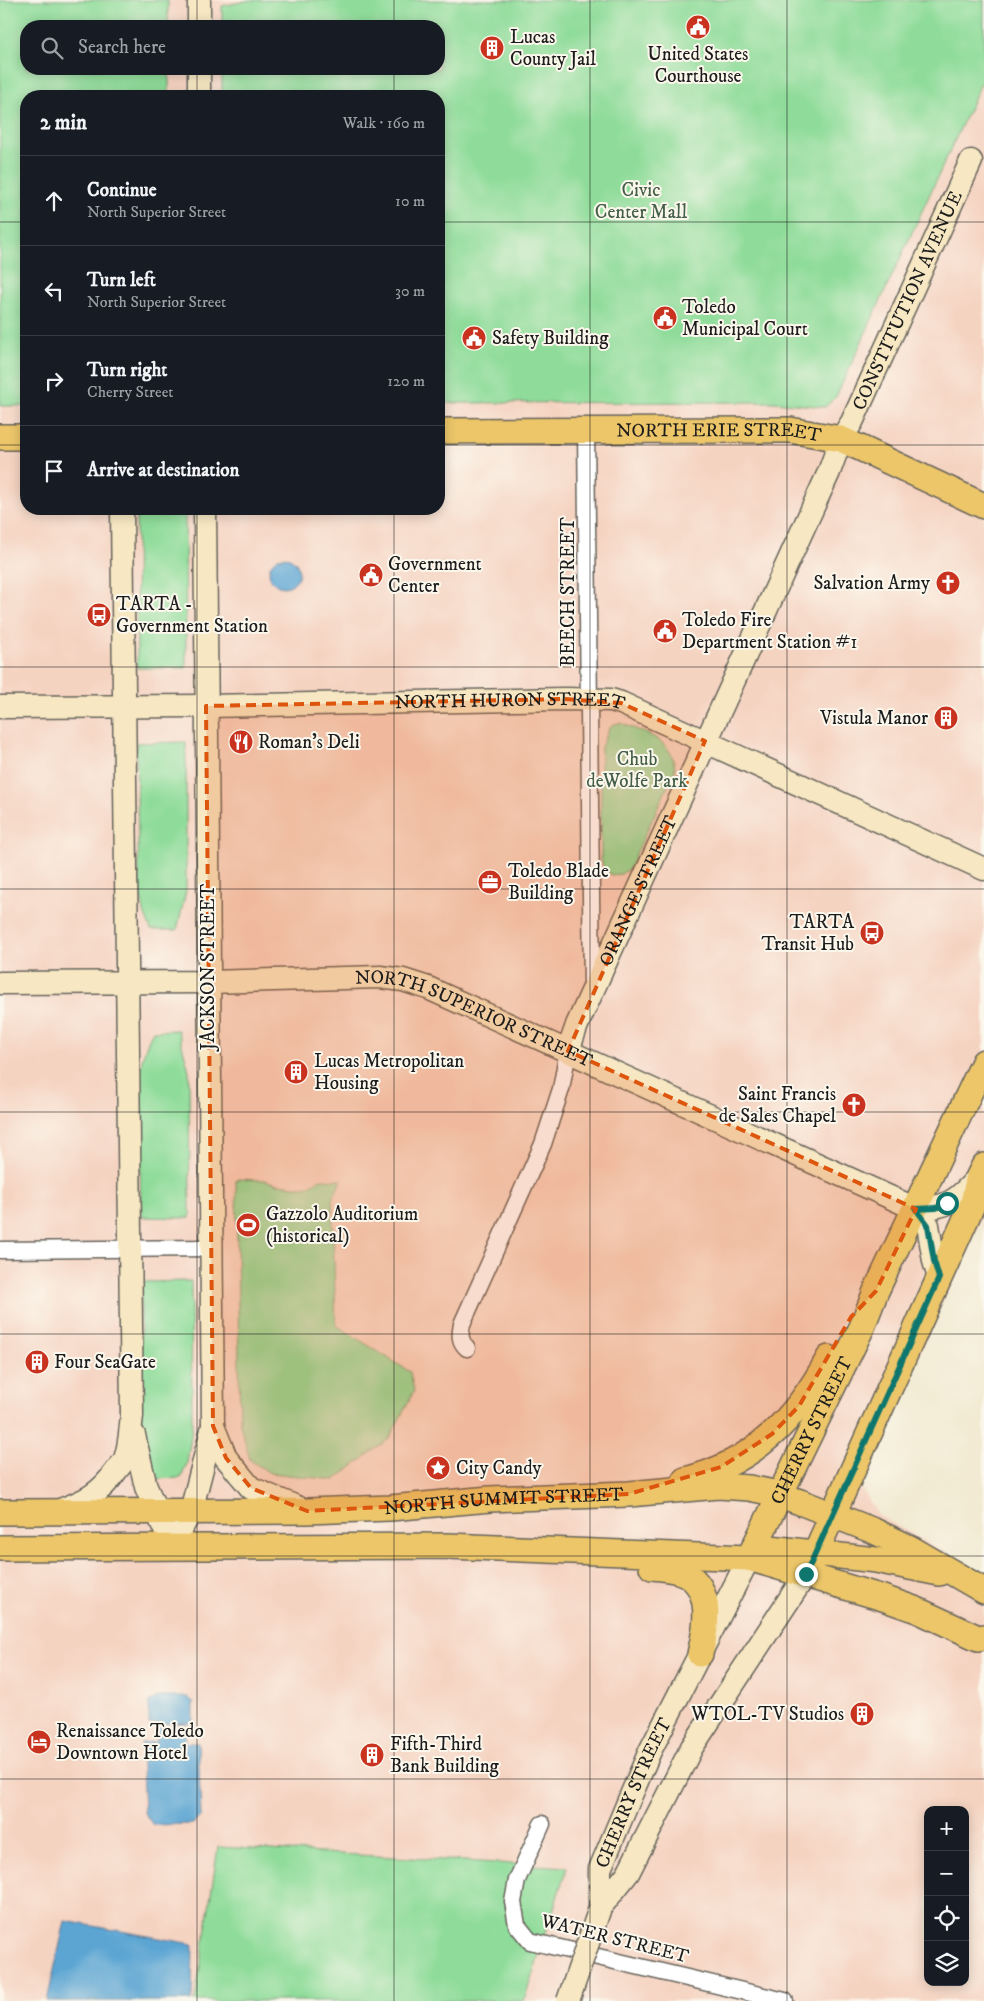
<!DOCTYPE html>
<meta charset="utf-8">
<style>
:root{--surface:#171b24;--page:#242831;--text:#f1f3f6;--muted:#9ea1a6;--line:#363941}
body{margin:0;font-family:"IM FELL DW Pica",serif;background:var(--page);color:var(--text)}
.controls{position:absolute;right:15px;bottom:15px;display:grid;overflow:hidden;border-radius:10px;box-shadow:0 2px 12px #0003}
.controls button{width:45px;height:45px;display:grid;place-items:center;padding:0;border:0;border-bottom:1px solid var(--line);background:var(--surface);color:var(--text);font:25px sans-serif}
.stop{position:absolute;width:15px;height:15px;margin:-11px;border:4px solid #0f766e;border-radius:50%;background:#fff}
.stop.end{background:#0f766e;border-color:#fff;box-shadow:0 1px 5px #0008}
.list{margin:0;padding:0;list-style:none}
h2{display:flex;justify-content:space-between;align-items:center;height:65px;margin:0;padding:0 20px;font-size:21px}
h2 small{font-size:16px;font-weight:400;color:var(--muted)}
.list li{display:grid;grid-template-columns:32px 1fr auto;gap:15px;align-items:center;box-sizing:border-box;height:90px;padding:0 20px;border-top:1px solid var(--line)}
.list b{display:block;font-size:19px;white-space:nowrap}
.list p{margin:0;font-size:16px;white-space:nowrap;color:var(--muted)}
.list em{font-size:16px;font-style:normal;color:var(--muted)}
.icon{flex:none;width:28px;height:28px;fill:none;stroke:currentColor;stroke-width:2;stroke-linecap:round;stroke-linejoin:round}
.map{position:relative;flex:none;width:984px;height:2001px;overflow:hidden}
.search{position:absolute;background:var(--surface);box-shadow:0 2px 12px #0003;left:20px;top:20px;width:425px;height:55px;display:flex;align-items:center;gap:12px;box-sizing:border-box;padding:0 18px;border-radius:20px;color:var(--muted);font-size:19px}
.panel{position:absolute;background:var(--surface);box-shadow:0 2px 12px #0003;left:20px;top:90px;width:425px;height:425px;border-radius:20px}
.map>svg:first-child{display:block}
</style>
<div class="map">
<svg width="984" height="2001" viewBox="0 0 984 2001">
<rect width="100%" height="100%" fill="#fbf7ec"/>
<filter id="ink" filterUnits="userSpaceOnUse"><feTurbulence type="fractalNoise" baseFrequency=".02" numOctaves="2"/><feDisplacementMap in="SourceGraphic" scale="10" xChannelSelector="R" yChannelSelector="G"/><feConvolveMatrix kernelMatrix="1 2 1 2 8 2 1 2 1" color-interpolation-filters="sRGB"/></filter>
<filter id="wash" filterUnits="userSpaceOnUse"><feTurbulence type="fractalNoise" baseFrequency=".0096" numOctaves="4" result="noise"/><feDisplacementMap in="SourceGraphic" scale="20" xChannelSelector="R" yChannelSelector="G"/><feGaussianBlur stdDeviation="1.12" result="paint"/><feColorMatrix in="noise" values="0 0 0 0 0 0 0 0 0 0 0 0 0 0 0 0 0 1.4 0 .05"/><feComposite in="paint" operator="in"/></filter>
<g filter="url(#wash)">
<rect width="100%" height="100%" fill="#f2ead2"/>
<path fill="#f5d3c1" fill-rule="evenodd" d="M0,0H984V1213L859,1484L878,1515L984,1575V2001H192L193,1944L66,1921L48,2001H0ZM26,26H439V69H26ZM26,96H439V509H26ZM928,1810H965V1982H928Z"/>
<path fill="#8fdc9a" stroke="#567c5b" d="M0,0H168V26H26V69H169V96H26V406H0Z
M250,0H984V77L836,397L825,407L775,402L439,403V96H222V69H439V26H222V6Z
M136,509H185L186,668H137Z
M621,723C646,734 674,739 675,771L629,869L621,874L611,875L604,869L601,859V747L610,727L614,724Z
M186,742V891L177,930H151L144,912L139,888L136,743Z
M178,1030L189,1071L190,1218L141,1217L139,1076C142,1060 145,1045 153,1031Z
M236,1179L264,1180L278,1184L305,1187L321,1179L342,1180L332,1199L336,1325L410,1372L414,1391L389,1439L335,1480L270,1473L250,1460L240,1424Z
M191,1281L192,1429L187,1463L181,1478L154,1479L144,1438L141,1417V1282Z
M218,1847L567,1867L524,2001H195Z"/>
<path fill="#5ca5d3" stroke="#3c6078" d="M269 572a15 15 0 1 1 30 0a15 15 0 1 1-30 0Z
M158,1697H188L193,1702V1723L149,1724V1702Z
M156,1728H185L186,1743H198L201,1816L193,1824L153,1825L144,1813L141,1743L156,1742Z
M65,1921L193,1944L192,2001H47Z"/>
</g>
<g filter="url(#ink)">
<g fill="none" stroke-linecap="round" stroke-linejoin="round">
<defs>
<path id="street" d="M586,430L592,988
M0,1250L210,1248
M467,1348C459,1341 460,1334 462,1324L543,1144L561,1089L568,1051
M542,1824L517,1880L513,1902L517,1925L530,1941L785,2001"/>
<g id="secondary">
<path d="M199,0V26"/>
<path d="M199,69V96"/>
<path id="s1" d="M0,707L206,706L565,699L611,700L621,703L984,869"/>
<path id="s2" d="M0,983L208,982L380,977L403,980L428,988L916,1209C948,1208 958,1200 979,1176"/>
<path id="s3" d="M568,1051L577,1025L829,472L841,439L852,422L971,161"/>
<path d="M916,1209L928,1225L934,1261L939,1278"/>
<path d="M213,1426L226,1458L251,1488L304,1510"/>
<path d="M134,1435L146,1487L172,1546"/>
<path d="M60,1510C85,1501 100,1494 116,1471C119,1467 123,1463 125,1459C130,1445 130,1430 132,1416L122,509"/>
<path d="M172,1546L191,1511L213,1426L205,509"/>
<path d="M600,1908L628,1873L692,1747L806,1574"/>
<path id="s4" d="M600,1908V1869L629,1800L650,1751L749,1558"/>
</g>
<g id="primary">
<path id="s5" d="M439,431L790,430L841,439L984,506"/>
<path d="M0,437H26"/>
<path d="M685,1480C754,1463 796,1419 829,1358"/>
<path id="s6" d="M0,1512L307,1511L390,1508L490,1499L629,1494L718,1486L749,1488L774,1493L800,1502L874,1531L910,1548L984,1591"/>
<path d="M0,1548L448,1546L749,1558L883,1598L917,1610L978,1638L984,1637"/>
<path id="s7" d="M749,1558L862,1327L876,1291L984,1062"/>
<path d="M749,1558L770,1548L876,1560L939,1573"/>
<path d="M652,1567C662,1568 677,1569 686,1574C714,1590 706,1630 700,1654"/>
<path d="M806,1574L973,1203L979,1176L984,1166"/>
</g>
</defs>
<use href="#street" stroke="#67645c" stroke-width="19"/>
<use href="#secondary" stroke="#67645c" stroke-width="25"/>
<use href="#primary" stroke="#67645c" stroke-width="28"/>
<use href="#street" stroke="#fff" stroke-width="16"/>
<use href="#secondary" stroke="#f7e8c3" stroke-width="22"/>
<use href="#primary" stroke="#ecc669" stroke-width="25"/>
<defs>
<path id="secondary-bridge" d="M568,2001L600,1908"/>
</defs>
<use href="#secondary-bridge" stroke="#67645c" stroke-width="25" stroke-linecap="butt"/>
<use href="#secondary-bridge" stroke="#f7e8c3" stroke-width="22"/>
</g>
</g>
<g fill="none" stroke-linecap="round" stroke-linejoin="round" filter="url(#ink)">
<path stroke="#0f766e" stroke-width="6" d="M806,1574L939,1278L934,1261L928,1225L916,1209L936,1208L947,1203"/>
</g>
<path fill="#de560d" fill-opacity="0.2" stroke="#de560d" stroke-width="4" stroke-dasharray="10 6" stroke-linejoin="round" d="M565,699L621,703L705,741L568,1051L916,1209L876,1291L851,1317L799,1406L772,1434L721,1467L629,1494L307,1511L251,1488L226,1458L213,1426L206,706Z"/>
<path fill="none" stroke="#1c1c1c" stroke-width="1" stroke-opacity="0.55" d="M197,0V26M394,0V26M590,0V2001M787,0V2001M197,69V96M394,69V96M0,222H26M439,222H984M0,445H26M439,445H984M197,509V2001M394,509V2001M0,667H984M0,889H984M0,1112H984M0,1334H984M0,1556H984M0,1779H984"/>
<defs>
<symbol id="civic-disc" viewBox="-11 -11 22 22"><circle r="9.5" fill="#c8321e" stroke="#fbf7ec"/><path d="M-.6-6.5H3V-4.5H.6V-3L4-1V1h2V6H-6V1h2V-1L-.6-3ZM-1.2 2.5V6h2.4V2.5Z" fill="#fff"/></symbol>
<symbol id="building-disc" viewBox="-11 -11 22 22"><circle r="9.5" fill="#c8321e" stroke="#fbf7ec"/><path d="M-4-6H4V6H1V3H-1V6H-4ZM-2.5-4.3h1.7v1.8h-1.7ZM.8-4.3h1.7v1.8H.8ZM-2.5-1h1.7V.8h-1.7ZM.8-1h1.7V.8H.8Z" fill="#fff"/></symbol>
<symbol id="church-disc" viewBox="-11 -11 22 22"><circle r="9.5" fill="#c8321e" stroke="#fbf7ec"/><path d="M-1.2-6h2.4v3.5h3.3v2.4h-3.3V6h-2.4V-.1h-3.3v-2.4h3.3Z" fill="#fff"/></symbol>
<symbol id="bus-disc" viewBox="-11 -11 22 22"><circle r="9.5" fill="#c8321e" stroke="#fbf7ec"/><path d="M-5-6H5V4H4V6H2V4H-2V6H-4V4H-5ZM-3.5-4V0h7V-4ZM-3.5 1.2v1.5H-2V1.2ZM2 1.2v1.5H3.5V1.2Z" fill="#fff"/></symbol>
<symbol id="restaurant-disc" viewBox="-11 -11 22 22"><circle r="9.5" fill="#c8321e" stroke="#fbf7ec"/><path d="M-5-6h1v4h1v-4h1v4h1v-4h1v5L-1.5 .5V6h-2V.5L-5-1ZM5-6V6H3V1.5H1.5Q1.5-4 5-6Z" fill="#fff"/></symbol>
<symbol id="office-disc" viewBox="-11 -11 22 22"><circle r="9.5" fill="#c8321e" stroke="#fbf7ec"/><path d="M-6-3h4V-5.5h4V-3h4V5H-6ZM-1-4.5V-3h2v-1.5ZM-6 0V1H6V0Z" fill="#fff"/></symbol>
<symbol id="stadium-disc" viewBox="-11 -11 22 22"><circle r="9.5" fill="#c8321e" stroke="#fbf7ec"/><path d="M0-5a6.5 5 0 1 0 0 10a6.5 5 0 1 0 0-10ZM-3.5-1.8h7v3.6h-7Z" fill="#fff"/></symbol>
<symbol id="sight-disc" viewBox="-11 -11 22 22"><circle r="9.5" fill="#c8321e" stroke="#fbf7ec"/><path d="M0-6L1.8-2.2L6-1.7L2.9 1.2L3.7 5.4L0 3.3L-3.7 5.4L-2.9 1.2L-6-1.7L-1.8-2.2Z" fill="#fff"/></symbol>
<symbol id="hotel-disc" viewBox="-11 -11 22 22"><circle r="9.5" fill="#c8321e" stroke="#fbf7ec"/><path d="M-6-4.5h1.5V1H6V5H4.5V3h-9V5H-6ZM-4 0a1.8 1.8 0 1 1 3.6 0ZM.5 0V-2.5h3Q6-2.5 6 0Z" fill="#fff"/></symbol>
</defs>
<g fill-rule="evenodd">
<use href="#civic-disc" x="684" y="13" width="28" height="28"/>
<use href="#building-disc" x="478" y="34" width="28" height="28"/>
<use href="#civic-disc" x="651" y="304" width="28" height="28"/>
<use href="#civic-disc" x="460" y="324" width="28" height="28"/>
<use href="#civic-disc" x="357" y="561" width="28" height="28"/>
<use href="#church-disc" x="934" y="569" width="28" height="28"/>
<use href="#bus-disc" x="85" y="601" width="28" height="28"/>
<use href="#civic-disc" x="651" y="617" width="28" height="28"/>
<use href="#building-disc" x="932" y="704" width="28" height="28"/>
<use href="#restaurant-disc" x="227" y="728" width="28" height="28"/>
<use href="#office-disc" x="476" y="868" width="28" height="28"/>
<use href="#bus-disc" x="858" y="919" width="28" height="28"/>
<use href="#building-disc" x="282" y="1058" width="28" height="28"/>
<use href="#church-disc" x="840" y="1091" width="28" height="28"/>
<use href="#stadium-disc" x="234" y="1211" width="28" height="28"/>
<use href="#building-disc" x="23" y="1348" width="28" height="28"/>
<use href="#sight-disc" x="424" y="1454" width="28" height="28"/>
<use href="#building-disc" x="848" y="1700" width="28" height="28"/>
<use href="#hotel-disc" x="25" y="1728" width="28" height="28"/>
<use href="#building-disc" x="358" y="1741" width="28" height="28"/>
</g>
<g text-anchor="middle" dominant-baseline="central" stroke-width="4" stroke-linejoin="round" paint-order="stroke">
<g font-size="19" fill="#1c1c1c" stroke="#fbf7ec" text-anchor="start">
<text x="510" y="37">Lucas<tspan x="510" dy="22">County Jail</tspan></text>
<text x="698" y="54" text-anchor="middle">United States<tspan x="698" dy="22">Courthouse</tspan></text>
<text x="682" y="307">Toledo<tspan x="682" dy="22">Municipal Court</tspan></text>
<text x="492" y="338">Safety Building</text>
<text x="388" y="564">Government<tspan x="388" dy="22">Center</tspan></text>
<text x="930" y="583" text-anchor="end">Salvation Army</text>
<text x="116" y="604">TARTA -<tspan x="116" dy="22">Government Station</tspan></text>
<text x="682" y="620">Toledo Fire<tspan x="682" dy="22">Department Station #1</tspan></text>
<text x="928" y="718" text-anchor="end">Vistula Manor</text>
<text x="258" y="742">Roman's Deli</text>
<text x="508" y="871">Toledo Blade<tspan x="508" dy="22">Building</tspan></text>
<text x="854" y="922" text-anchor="end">TARTA<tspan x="854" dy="22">Transit Hub</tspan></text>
<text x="314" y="1061">Lucas Metropolitan<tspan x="314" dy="22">Housing</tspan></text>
<text x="836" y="1094" text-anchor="end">Saint Francis<tspan x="836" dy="22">de Sales Chapel</tspan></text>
<text x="266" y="1214">Gazzolo Auditorium<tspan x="266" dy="22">(historical)</tspan></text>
<text x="54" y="1362">Four SeaGate</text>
<text x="456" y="1468">City Candy</text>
<text x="844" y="1714" text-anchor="end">WTOL-TV Studios</text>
<text x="56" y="1731">Renaissance Toledo<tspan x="56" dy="22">Downtown Hotel</tspan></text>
<text x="390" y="1744">Fifth-Third<tspan x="390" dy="22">Bank Building</tspan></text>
</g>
<g font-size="19" fill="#445f48" stroke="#fbf7ec">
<text x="641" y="190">Civic<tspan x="641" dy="22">Center Mall</tspan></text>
<text x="637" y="759">Chub<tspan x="637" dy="22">deWolfe Park</tspan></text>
</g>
<g font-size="19" fill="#1c1c1c" stroke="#fbf7ec">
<text stroke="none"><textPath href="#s3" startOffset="824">CONSTITUTION AVENUE</textPath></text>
<text stroke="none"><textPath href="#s5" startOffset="280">NORTH ERIE STREET</textPath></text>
<text transform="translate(568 592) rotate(-90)">BEECH STREET</text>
<text stroke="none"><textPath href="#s1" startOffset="510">NORTH HURON STREET</textPath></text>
<text stroke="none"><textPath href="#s3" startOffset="175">ORANGE STREET</textPath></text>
<text transform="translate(208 967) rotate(-90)">JACKSON STREET</text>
<text stroke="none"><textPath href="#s2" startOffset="482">NORTH SUPERIOR STREET</textPath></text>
<text stroke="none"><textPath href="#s7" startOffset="142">CHERRY STREET</textPath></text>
<text stroke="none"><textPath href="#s6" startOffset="504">NORTH SUMMIT STREET</textPath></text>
<text stroke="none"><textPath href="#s4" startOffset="122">CHERRY STREET</textPath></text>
<text transform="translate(615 1939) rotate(14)">WATER STREET</text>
</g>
</g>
</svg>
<div class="controls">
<button>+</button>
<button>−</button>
<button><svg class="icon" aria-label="locate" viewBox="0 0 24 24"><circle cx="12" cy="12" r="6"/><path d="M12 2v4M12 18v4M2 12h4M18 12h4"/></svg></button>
<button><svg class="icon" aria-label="layers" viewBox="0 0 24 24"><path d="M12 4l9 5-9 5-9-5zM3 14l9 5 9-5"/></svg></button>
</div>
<div class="stop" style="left:947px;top:1203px"></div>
<div class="stop end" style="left:806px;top:1574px"></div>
<div class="search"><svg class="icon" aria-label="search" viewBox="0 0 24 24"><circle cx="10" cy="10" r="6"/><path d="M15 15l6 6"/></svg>Search here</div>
<section class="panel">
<h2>2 min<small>Walk · 160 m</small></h2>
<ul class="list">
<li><svg class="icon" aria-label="ahead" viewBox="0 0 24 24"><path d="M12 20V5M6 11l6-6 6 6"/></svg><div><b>Continue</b><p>North Superior Street</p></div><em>10 m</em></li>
<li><svg class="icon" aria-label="left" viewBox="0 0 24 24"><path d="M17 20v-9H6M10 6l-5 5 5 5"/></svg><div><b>Turn left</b><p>North Superior Street</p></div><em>30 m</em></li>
<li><svg class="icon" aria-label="right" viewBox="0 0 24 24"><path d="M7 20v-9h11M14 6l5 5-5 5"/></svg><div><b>Turn right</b><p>Cherry Street</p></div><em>120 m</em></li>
<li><svg class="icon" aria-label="arrive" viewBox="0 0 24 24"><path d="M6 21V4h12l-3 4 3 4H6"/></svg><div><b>Arrive at destination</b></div></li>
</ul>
</section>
</div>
